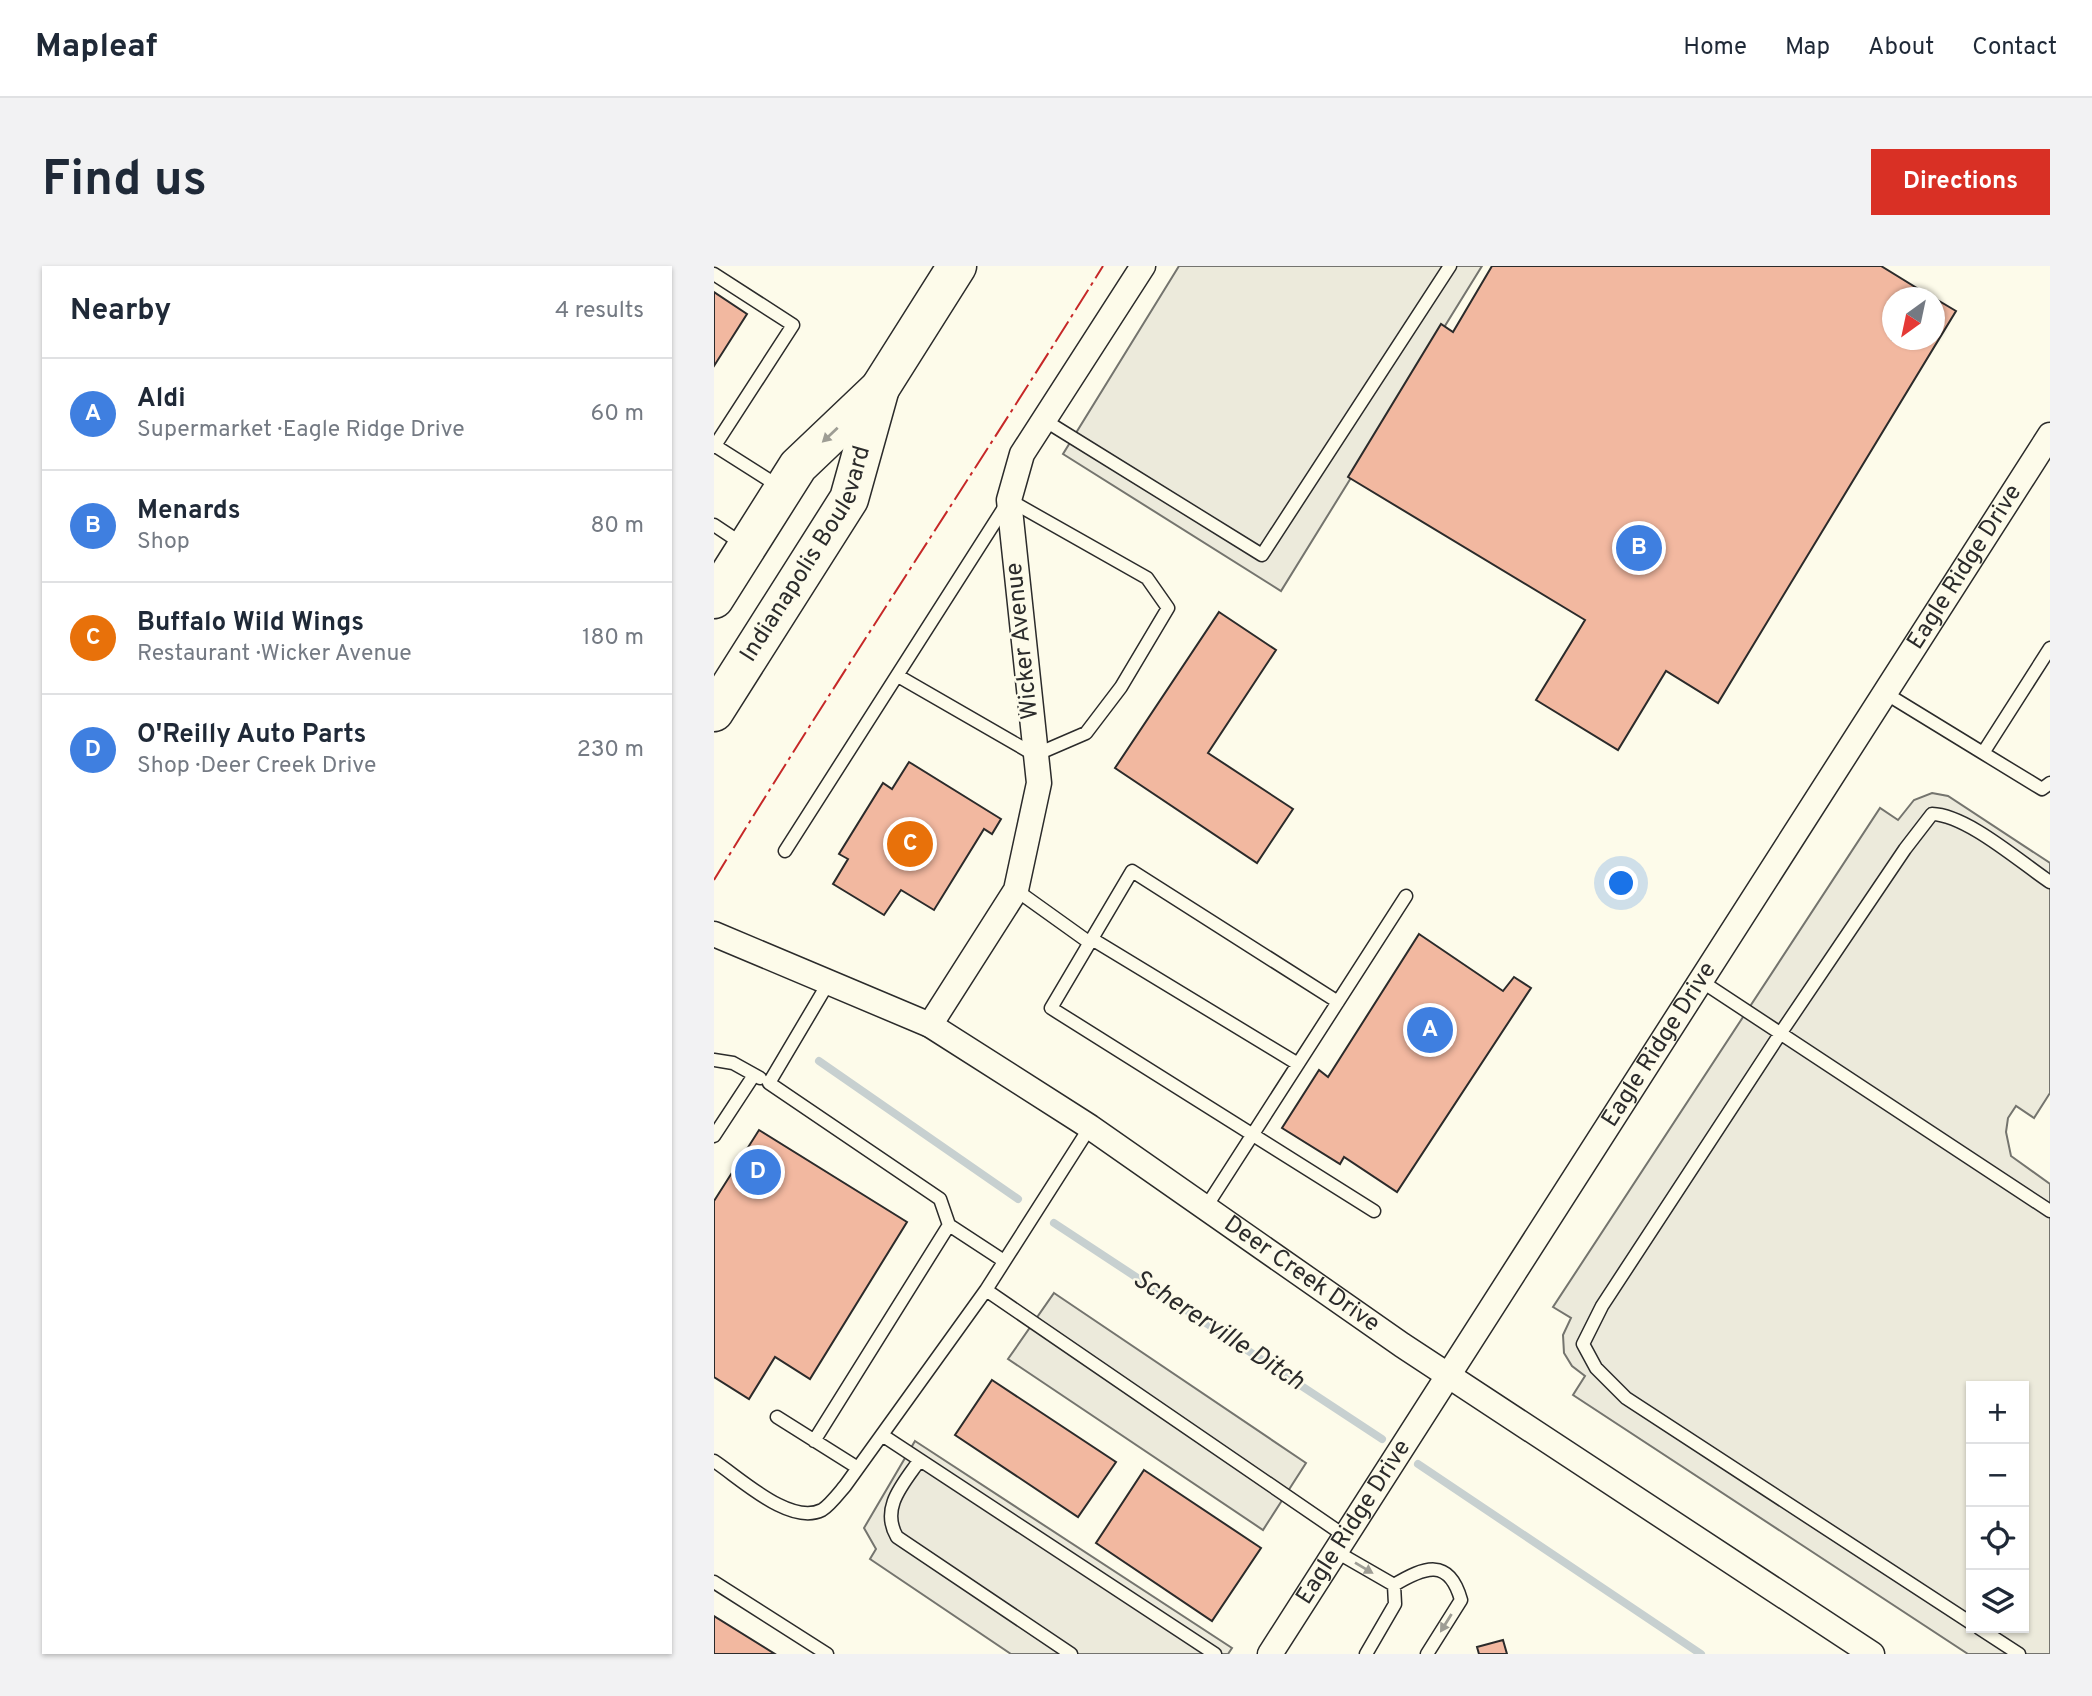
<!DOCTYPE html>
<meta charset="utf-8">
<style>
:root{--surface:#fff;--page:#f2f2f3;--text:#1f2937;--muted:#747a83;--line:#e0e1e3;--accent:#d93025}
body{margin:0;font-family:Overpass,sans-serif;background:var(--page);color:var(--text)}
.controls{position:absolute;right:21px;bottom:21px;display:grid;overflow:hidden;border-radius:0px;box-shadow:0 2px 5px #0004}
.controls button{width:63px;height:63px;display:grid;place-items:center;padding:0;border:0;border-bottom:2px solid var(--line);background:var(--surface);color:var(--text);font:35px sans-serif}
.compass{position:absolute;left:1168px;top:21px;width:63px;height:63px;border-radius:50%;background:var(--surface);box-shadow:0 2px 5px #0004;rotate:213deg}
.you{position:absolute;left:908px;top:618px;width:24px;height:24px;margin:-18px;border:5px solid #fff;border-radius:50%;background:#1a73e8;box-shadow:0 0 0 10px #1a73e833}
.badge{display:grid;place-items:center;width:46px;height:46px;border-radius:50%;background:var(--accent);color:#fff;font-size:23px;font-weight:700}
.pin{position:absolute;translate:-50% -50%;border:4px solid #fff;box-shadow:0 2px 7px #0006}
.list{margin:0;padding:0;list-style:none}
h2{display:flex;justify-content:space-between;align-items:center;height:91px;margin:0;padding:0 28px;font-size:30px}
h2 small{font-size:23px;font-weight:400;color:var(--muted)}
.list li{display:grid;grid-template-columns:46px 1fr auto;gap:21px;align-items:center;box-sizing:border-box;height:112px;padding:0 28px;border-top:2px solid var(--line)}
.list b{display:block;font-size:26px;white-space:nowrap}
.list p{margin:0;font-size:23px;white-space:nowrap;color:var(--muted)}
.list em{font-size:23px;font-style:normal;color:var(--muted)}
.icon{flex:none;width:38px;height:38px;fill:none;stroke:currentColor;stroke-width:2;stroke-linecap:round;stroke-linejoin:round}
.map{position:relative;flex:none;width:1336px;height:1388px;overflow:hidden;border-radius:0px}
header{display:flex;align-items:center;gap:42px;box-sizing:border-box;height:98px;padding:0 35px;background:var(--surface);border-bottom:2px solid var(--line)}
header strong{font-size:33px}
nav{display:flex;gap:38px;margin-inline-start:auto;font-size:24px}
.intro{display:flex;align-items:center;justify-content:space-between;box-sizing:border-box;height:168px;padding:0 42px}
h1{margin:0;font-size:49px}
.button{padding:18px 32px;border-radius:0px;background:var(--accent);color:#fff;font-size:24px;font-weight:700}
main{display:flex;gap:42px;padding:0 42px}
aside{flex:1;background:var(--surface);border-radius:0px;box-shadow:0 2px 5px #0004}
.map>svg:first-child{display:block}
</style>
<header>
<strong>Mapleaf</strong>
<nav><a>Home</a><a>Map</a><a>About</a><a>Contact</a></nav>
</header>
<div class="intro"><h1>Find us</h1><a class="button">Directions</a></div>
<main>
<aside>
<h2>Nearby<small>4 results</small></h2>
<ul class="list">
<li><span class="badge" style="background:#3f7fe0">A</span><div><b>Aldi</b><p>Supermarket · Eagle Ridge Drive</p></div><em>60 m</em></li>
<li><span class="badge" style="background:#3f7fe0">B</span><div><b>Menards</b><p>Shop</p></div><em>80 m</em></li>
<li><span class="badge" style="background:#e8710a">C</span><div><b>Buffalo Wild Wings</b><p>Restaurant · Wicker Avenue</p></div><em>180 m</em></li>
<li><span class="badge" style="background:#3f7fe0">D</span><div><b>O'Reilly Auto Parts</b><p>Shop · Deer Creek Drive</p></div><em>230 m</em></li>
</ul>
</aside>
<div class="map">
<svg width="1336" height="1388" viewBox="0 0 1336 1388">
<rect width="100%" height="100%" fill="#fdfbea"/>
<path fill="#eceadb" stroke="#74746e" stroke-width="2" fill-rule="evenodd" d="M465,0H768L567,325L349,188Z
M1218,527L1234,530L1336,597V827L1320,852L1302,840L1294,852L1292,866L1297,890L1336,918V1388H1254L859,1129L871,1110L858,1100L850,1087L849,1069L857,1052L839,1041L1166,542L1184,554L1200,534ZM1257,1120H1310V1362H1257Z
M340,1027L592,1197L549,1264L294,1093Z
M201,1175L518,1382L514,1388H297L156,1293L162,1283L150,1262Z"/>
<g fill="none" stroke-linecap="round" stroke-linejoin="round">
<path stroke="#c7d0d0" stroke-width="8" d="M105,795L304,933
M340,957L668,1173
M704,1198L987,1388"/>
</g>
<path fill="#f2b8a0" stroke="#2b2b2b" stroke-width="2" d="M778,0H1167L1219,32H1178V74H1220V32L1242,45L1004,437L952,405L904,484L822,434L871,354L634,211L727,58L739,66Z
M0,26L33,48L0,100Z
M505,346L562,384L494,487L579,543L543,597L401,502Z
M195,496L287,553L278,568L270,563L220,644L187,624L170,649L119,618L134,593L125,588L169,517L178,523Z
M705,668L789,725L800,711L817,722L683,926L630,891L626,898L568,862L605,804L614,811Z
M45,864L193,956L96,1113L61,1091L35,1133L0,1111V935Z
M278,1114L402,1196L364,1251L241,1169Z
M430,1204L547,1282L498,1355L382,1277Z
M0,1350L61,1388H0Z
M789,1374L793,1388H765L763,1381Z"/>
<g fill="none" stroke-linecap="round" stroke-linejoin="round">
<defs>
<path id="service" d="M0,8L79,59L0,181
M330,154L548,289L736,0
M3,181L66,221
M0,259L30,279
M1171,427L1269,487L1336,382
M1269,487L1328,523L1336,517
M71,585L295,234L433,312L454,342L407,421L372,467L321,489L184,410
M302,624L376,677
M378,673L584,798
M116,714L55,817L226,933L235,959L290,995
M987,715L1336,945
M624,736L418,605L337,742L660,945
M0,794L19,797L46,812
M376,861L272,1024L631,1270
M0,870L40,809
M492,941L692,630
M63,1151L144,1202
M168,1169L501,1388
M100,1175L235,959
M0,1195C26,1212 76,1260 108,1244C116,1239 125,1227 131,1220L272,1024
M205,1195C189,1218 166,1242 183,1271L357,1388
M621,1285L680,1319
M0,1316L113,1388
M680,1319C710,1301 735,1291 747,1334L713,1388
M1257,1357L912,1132L882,1102L869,1078L888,1040L1066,768L1191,583L1218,548C1253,549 1306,596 1336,616
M1265,1362L1305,1388
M652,1388L681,1338L680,1319"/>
<g id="minor">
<path id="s1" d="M0,668L216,759L376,861L688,1079L1158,1388"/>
<path d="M216,759L302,624L325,517L295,234L308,188L429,0"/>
<path id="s2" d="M556,1388L1336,169"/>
</g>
<g id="trunk">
<path d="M0,333L84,200L166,122L243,0"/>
<path id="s3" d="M0,446L135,233L166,122"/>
</g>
</defs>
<use href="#service" stroke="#2b2b2b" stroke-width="15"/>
<use href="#minor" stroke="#2b2b2b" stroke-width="27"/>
<use href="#trunk" stroke="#2b2b2b" stroke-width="41"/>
<use href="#service" stroke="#fdfbea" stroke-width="12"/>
<use href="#minor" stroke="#fdfbea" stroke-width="24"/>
<use href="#trunk" stroke="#fdfbea" stroke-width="38"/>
<path stroke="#c62828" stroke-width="2" stroke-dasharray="24 5 3.5 5" stroke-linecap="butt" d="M0,614C126,407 261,206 389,0"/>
</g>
<defs><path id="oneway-solid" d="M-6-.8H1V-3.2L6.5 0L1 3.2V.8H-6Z" transform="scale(1.75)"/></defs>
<g fill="#9e9d94">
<use href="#oneway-solid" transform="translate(116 169) rotate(137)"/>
<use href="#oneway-solid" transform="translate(650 1302) rotate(31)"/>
<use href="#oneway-solid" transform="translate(732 1357) rotate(122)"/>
</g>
<g text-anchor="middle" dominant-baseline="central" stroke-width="5" stroke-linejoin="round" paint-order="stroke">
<g font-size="24" fill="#2b2b2b" stroke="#fdfbea">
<text stroke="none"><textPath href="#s3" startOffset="184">Indianapolis Boulevard</textPath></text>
<text stroke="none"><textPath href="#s2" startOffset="1290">Eagle Ridge Drive</textPath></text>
<text transform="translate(309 375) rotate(-96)">Wicker Avenue</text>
<text stroke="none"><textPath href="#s2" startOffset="723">Eagle Ridge Drive</textPath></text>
<text stroke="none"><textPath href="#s1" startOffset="682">Deer Creek Drive</textPath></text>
<text stroke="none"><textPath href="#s2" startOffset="156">Eagle Ridge Drive</textPath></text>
</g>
<g font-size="26" font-style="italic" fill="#2b2b2b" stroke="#fdfbea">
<text transform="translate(504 1065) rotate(33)">Schererville Ditch</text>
</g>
</g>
</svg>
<div class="controls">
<button>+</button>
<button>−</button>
<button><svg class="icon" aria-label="locate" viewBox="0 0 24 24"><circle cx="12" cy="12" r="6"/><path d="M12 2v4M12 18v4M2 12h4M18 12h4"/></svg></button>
<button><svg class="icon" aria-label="layers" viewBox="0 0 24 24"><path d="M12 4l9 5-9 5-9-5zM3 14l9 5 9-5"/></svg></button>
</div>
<svg class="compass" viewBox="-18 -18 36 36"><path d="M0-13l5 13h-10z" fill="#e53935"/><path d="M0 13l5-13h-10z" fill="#747a83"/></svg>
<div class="you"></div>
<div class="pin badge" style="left:716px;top:764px;background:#3f7fe0">A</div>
<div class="pin badge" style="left:925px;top:282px;background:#3f7fe0">B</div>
<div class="pin badge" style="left:196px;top:578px;background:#e8710a">C</div>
<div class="pin badge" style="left:44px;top:906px;background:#3f7fe0">D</div>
</div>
</main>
